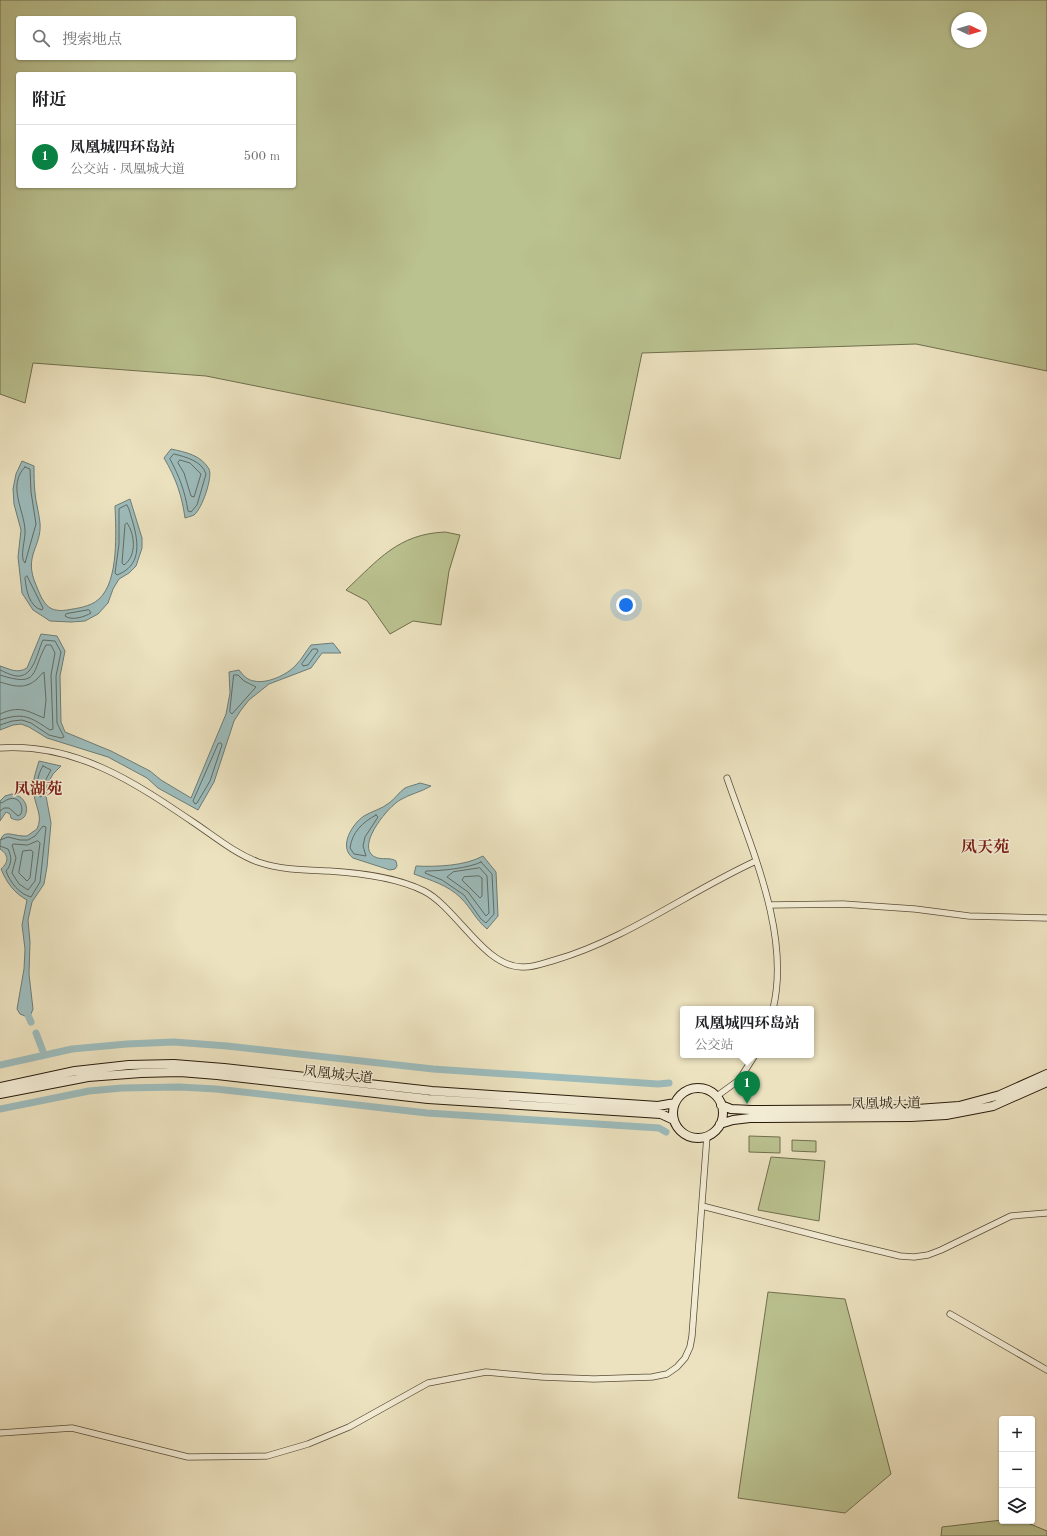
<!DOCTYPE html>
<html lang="zh">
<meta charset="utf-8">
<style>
:root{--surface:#fff;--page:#f6f6f6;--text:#202124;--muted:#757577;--line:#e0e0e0;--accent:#0b8043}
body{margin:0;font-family:"Old Standard TT","Noto Serif SC",serif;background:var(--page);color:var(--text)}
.controls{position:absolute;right:12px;bottom:12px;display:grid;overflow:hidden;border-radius:4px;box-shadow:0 1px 3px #0004}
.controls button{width:36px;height:36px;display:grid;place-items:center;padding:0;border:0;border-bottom:1px solid var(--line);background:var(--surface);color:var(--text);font:20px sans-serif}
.compass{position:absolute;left:951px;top:12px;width:36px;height:36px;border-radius:50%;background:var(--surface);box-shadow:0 1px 3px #0004;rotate:94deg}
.you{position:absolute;left:626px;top:605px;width:14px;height:14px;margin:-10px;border:3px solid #fff;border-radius:50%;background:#1a73e8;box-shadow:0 0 0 6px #1a73e833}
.badge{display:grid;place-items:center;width:26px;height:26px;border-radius:50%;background:var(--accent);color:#fff;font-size:13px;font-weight:700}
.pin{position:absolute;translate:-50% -33px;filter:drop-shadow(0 1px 2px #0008)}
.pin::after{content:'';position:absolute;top:21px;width:14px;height:12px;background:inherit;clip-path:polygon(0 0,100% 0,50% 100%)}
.popup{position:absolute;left:680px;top:1006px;width:134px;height:52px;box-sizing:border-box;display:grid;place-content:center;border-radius:4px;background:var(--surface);filter:drop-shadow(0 1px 3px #0005);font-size:13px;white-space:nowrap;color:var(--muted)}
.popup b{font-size:15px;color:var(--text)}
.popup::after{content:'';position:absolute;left:50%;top:100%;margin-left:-8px;border:8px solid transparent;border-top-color:var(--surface)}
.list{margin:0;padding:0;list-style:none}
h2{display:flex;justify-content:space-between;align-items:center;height:52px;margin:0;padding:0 16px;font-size:17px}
h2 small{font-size:13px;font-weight:400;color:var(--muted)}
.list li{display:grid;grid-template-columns:26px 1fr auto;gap:12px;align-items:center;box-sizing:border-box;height:64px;padding:0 16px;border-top:1px solid var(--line)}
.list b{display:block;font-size:15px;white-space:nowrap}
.list p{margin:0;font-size:13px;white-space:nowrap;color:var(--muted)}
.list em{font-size:13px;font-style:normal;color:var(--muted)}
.icon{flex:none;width:22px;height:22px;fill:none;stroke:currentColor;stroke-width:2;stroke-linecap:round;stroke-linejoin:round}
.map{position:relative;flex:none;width:1047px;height:1536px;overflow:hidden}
.search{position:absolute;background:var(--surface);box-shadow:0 1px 3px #0004;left:16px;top:16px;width:280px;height:44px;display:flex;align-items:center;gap:10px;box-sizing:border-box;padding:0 14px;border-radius:4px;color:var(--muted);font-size:15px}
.panel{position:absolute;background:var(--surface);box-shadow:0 1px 3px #0004;left:16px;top:72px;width:280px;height:116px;border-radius:4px}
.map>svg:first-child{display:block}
</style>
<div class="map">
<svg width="1047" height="1536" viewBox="0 0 1047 1536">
<rect width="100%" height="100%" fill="#ece2bf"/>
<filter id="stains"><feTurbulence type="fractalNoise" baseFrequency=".005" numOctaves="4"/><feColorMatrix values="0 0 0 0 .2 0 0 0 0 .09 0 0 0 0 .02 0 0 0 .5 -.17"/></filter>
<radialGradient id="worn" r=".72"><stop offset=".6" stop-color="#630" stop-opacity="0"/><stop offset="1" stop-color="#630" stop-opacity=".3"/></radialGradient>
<path fill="#bac290" stroke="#716e4e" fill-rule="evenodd" d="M0,0H1047V371L916,344L642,353L620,459L206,376L33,363L25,403L0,394ZM18,18H294V58H18ZM957,18H981V42H957ZM18,74H294V186H18Z
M445,532L460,535L449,571L441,625L413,621L390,634L367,601L346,590C378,560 398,534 445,532Z
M749,1136L780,1137V1153L749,1152Z
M792,1140L816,1141V1152L792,1151Z
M771,1157L825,1161L819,1221L758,1210Z
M768,1292L845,1299L891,1474L845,1513L738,1498Z
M1002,1520L1023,1521L1047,1531V1536H941L942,1527Z"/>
<path fill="#9dbcbc" stroke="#6e7c76" d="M171,449C185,452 201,455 209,469C213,477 202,509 194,515C192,516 188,517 185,518C182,496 176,478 164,458Z
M22,461L34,466C34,475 34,484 35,493C36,503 39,513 40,523C42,547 23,555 36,585C43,602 47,613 67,610C78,608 90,607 99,599C119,581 116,531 115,506L130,499L142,538V548L136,566L129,573L119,579L113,589L108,603L98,614L85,621L71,622L50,621L33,610L22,593L18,557L21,530L14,504L13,489L16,474Z
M41,634L57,636L65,651L60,676L61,722L65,732L111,751L150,771L161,780L191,798L226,714L230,693L229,672L239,670C243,675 247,680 254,681C267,684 287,675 296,665C302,659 306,651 311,645L333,643L341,653H322L311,668L269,684L249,700L241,710L234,721L214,782L198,810L158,788L147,778L108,757L47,738L29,727L21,724L13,725L0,730V666C10,669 17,674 27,668Z
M39,761L61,766L53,774L47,785L46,796L51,823L47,867L44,884L32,902L28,920L30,942L29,974L33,1009L31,1014L25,1016L20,1014L17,1009L24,969L25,949L22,925L27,900C14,893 7,883 1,869C9,862 9,855 0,849C0,825 11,837 27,836L37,829C43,816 36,808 34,795C31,783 36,772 39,761Z
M420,783L431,786C421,792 410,794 400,800C388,807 360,841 371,854C378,862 389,856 396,861L397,866L395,869L390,870L353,858C338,847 352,824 364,816C372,811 382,809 389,803C395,799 399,792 405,788C409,786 415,785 420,783Z
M12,794C34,797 29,828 11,818L10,814L6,812L0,821V801L5,796Z
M483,856L496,872L498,916L487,929C476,920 471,908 461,898C448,885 430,880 414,874L416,866C436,867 465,866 483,856Z"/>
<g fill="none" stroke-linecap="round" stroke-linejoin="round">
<path stroke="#626c64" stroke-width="1" d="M174,454C186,457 202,461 206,474L197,505L191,512L188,511C185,491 179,476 170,459Z
M180,460L190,463L201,474L194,497L191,496L184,473L178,463Z
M25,467L30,469L31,492L36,524L25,563C19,558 26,538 25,530C24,510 7,485 25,467Z
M127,505C130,510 131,517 133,523C139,544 141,566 117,575L115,573L119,544V509Z
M127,523C135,534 137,556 124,565L122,563L125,525Z
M27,576L43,608L42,610C29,607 26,589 25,578Z
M89,610L91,613C84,617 72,621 65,616L66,614Z
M313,649H317L318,651L308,665L303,666L302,664Z
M0,670C5,672 10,675 16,676C34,678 37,652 43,640L55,641L61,652L56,676L57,723L64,737L61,738L49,735L31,723L22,720L12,721L0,725
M0,675C40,688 31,672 46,645H51L55,653L51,675L53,729L50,730C30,717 24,712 0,720
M234,675H238L244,681L256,687L232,714L230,712Z
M0,682C13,686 25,690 37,679C40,676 41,674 44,672L46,700L44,718C27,711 20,705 0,714
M221,743L222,745L210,781L197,803L195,804L193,801L218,744Z
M43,766L51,770L44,783L42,796L40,797C34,790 38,773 43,766Z
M0,803C4,803 5,800 9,799C19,796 24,806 21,814L18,816L9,808H4L0,811
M376,815L378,817L365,837L363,846L366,856L354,854L350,848C352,832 363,822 376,815Z
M0,840L8,837L20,840H28L35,836L43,826L46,827L40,882L31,897C19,894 10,882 6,871C12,864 12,857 8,849L0,846
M38,841L40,843L35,881L28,890L19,884L12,873L16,858L12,845L14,844L27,845Z
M23,851L31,850L33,852L30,878L27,881L19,873Z
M481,862L492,874L494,914L486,923L481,919L464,895L442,880L425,873L426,871C440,871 470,868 481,862Z
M480,868L487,876L489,913L486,916L468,892L447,877L453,872Z
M479,876L482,878V896L480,898L462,880L464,877Z"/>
<path stroke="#9dbcbc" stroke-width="7" d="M28,1015L31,1022
M36,1033L44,1054
M0,1065L72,1049L127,1044L174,1042L227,1046L433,1069L658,1084L669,1083
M0,1109L89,1091L122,1088L179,1087L216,1089L427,1113L659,1128L666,1132"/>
<defs>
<path id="minor" d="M0,748C76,743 134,782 193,822C214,836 234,853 258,862C282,870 304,870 329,871C360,873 396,877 424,891C457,908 484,967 522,967C532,968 544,963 555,960C627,939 688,892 756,861
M727,778C751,848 791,935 773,1009
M769,905L843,904L915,909L969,916L1047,918
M717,1096L739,1080L755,1055
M702,1206L842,1242L900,1256L914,1257L928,1255L941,1250L1011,1216L1047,1213
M950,1314L1047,1370
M0,1433L72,1428L188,1457L267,1456L308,1444L349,1427L428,1383L486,1372L542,1377L594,1379L652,1377L667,1374L677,1367L685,1358L690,1347L692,1336L707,1136"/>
<path id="secondary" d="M0,1087L75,1071L129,1065L174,1064L224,1068L432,1091L658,1106L675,1103
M673 1113a25 25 0 1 1 50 0a25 25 0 1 1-50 0Z
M0,1094L88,1077L141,1073L180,1072L217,1075L428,1099L661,1114L674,1120
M721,1105L731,1109L751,1110L917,1109L959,1106L1000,1095L1047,1074
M720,1124L733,1120L750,1118L911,1117L946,1115L993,1106L1047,1082"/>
</defs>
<use href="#minor" stroke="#594d39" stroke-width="7"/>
<use href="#secondary" stroke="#281b0c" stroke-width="10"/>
<use href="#minor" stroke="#f3ecd5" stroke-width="5.5"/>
<use href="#secondary" stroke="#f3ecd5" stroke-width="8"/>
</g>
<g text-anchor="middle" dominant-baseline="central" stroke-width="3" stroke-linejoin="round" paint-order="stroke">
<g font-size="14" fill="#281b0c" stroke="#f3ecd5">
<text transform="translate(338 1075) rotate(6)">凤凰城大道</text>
<text transform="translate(886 1104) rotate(-1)">凤凰城大道</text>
</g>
<g font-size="16" font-weight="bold" fill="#7a1f14" stroke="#f3ecd5">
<text x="38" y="790">凤湖苑</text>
<text x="985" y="848">凤天苑</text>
</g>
</g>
<rect width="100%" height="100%" filter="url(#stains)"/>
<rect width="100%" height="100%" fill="url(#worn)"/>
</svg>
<div class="controls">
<button>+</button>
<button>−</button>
<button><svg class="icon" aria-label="layers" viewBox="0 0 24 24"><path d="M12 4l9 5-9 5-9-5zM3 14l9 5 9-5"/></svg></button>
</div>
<svg class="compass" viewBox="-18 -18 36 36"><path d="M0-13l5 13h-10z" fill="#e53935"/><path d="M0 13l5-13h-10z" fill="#757577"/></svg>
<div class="you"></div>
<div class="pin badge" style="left:747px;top:1104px">1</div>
<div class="popup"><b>凤凰城四环岛站</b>公交站</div>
<div class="search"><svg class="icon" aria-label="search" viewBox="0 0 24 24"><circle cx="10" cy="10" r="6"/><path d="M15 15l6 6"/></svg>搜索地点</div>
<section class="panel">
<h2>附近<small></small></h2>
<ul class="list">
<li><span class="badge">1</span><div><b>凤凰城四环岛站</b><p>公交站 · 凤凰城大道</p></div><em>500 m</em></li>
</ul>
</section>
</div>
